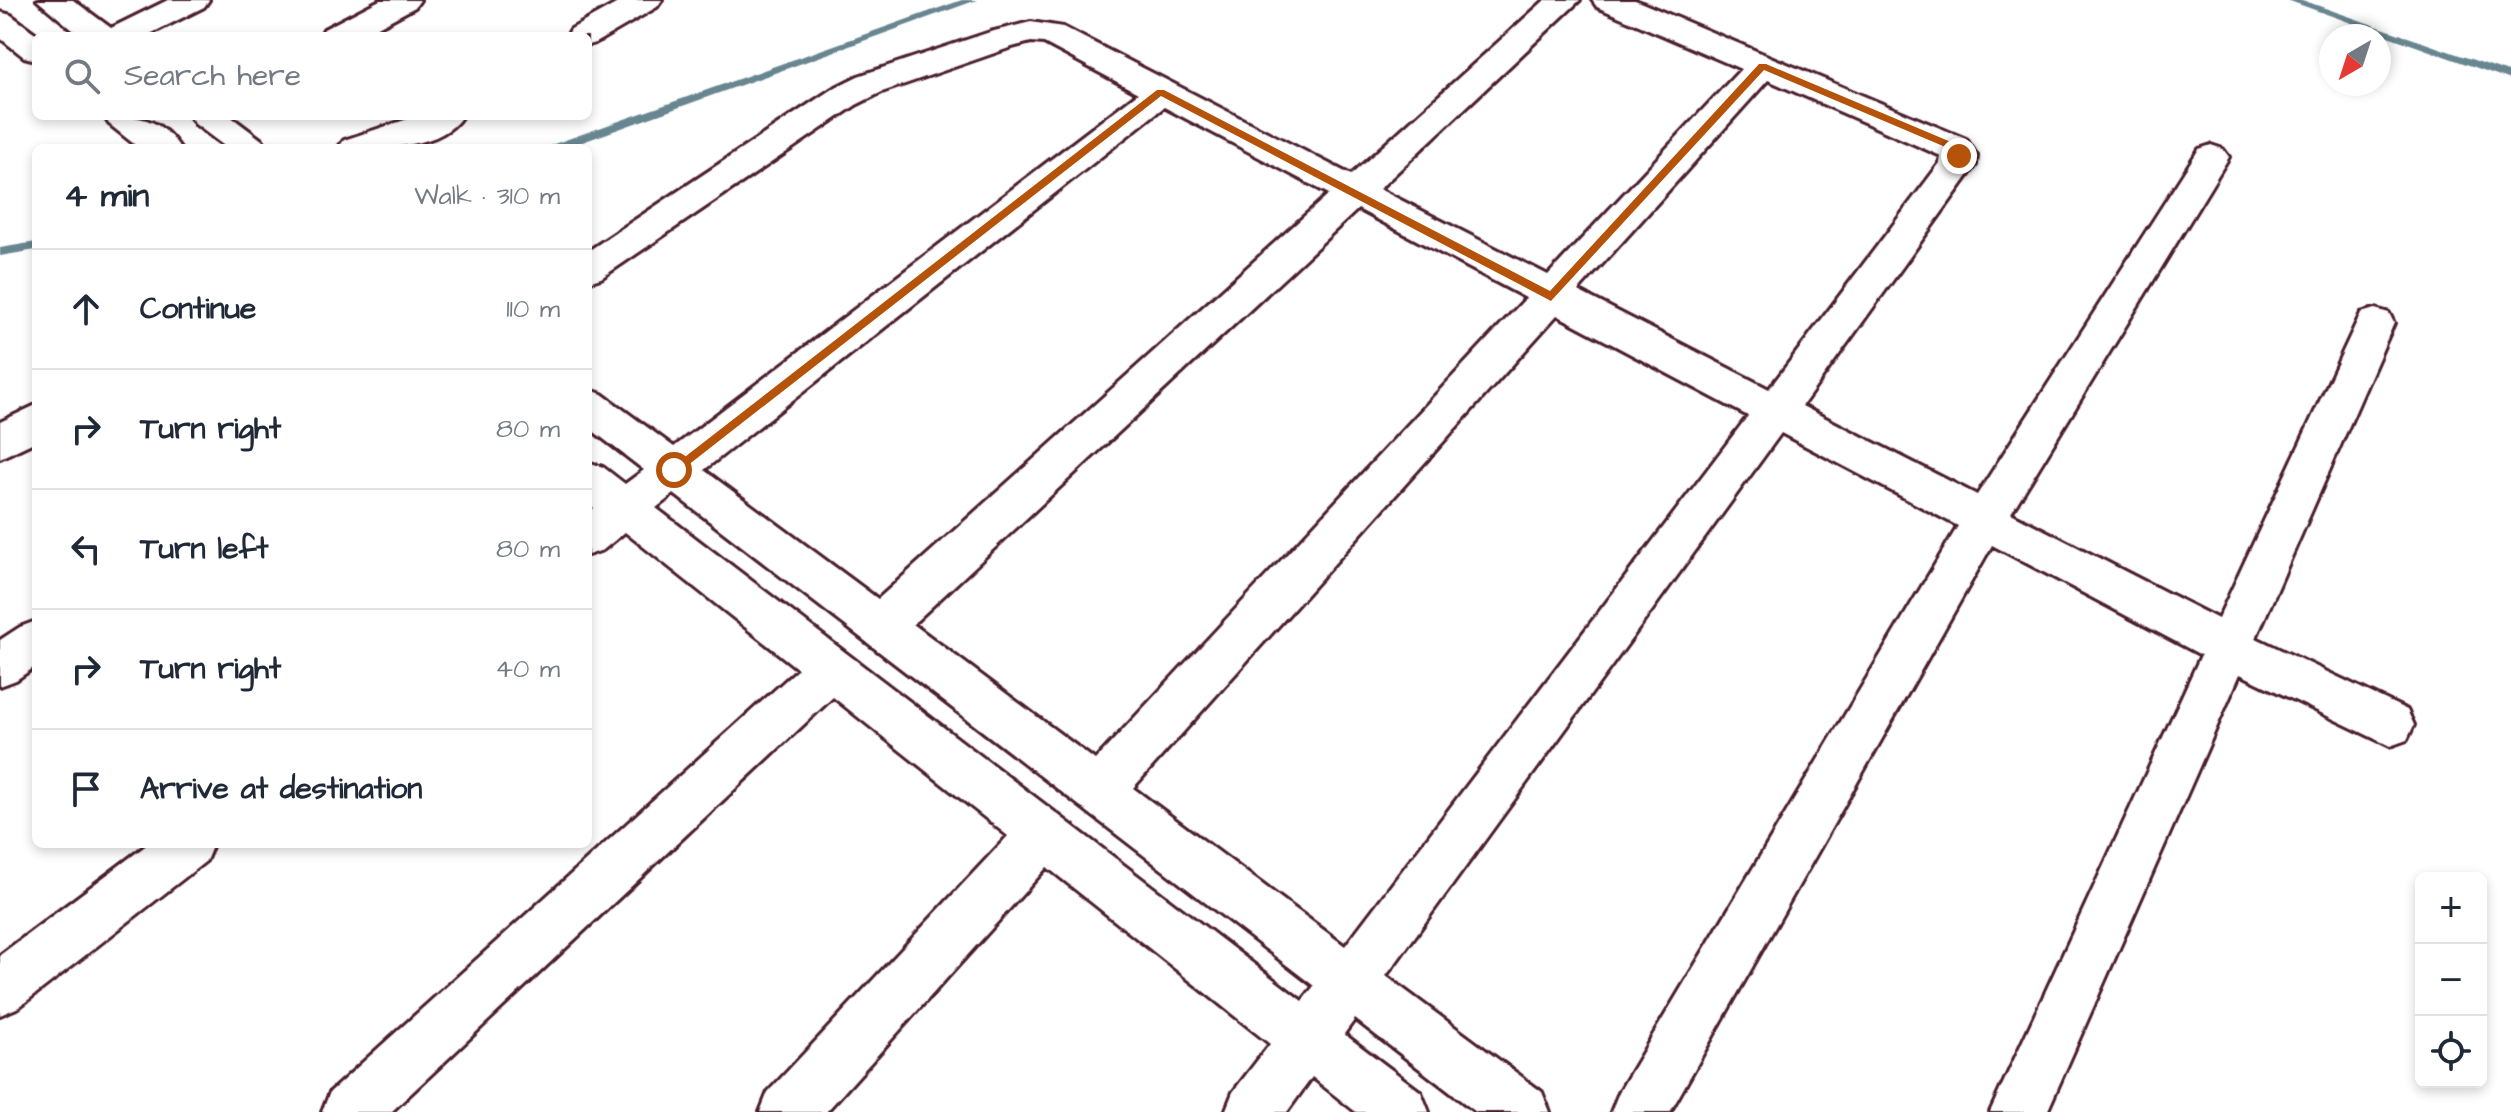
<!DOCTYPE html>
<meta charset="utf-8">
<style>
:root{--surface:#fff;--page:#f6f6f7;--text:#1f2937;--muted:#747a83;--line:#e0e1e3}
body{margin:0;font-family:"Architects Daughter",sans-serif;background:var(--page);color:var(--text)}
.controls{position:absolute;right:24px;bottom:24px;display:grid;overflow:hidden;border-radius:12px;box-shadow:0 4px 12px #0003}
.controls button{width:72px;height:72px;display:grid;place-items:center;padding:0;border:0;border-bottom:2px solid var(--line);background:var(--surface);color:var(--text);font:40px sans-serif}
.compass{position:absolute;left:2319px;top:24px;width:72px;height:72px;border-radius:50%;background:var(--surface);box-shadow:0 4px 12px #0003;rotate:219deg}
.stop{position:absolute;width:24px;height:24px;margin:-18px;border:6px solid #b45309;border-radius:50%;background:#fff}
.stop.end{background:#b45309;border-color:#fff;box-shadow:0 2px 8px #0008}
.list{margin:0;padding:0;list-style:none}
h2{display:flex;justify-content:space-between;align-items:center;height:104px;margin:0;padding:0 32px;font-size:34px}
h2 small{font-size:26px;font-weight:400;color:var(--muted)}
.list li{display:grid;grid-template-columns:52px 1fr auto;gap:24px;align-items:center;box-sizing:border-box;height:120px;padding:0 32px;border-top:2px solid var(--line)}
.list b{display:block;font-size:30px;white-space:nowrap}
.list em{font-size:26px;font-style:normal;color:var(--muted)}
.icon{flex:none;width:44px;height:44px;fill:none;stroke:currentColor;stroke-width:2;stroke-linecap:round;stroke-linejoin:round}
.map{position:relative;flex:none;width:2511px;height:1112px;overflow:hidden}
.search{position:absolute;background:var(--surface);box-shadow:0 4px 12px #0003;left:32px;top:32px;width:560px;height:88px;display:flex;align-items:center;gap:20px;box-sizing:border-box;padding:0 28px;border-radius:12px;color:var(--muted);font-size:30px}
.panel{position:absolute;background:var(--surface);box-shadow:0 4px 12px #0003;left:32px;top:144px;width:560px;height:704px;border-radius:12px}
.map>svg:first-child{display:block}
</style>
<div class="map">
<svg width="2511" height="1112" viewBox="0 0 2511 1112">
<rect width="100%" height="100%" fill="#fff"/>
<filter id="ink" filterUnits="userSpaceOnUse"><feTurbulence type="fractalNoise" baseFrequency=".0125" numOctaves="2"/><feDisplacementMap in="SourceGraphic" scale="16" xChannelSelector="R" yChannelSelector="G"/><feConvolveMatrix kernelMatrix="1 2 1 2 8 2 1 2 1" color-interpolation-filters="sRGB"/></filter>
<g filter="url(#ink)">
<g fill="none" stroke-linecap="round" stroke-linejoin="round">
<path fill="#678690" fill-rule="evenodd" d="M962,0H977L566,148H549L551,145Z
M2287,0H2302L2511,73V80Z
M36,242V250L0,256V248Z"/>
<defs>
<path id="minor" d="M37,0H73L111,28L168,0H209L204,7L146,36H80Z
M380,0H420L415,7L361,36H320L324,29Z
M623,0H662L657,7L595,43L588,45V36H567L571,29Z
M1545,0H1580L1379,189L1548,275L1741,69L1597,7L1592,0H1635L1966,139L1977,156L1976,165L1802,406L1977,495L2199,149L2211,145L2223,149L2229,157L2011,513L2218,619L2361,313L2375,309L2389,313L2394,323L2256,638L2407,710L2414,725L2407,740L2390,746L2240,674L2047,1112H1990L2201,655L1992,545L1670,1112H1611L1619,1092L1958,526L1781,433L1386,976L1542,1092L1550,1112H1476L1355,1019L1344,1034L1421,1092L1429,1112H1356L1312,1077L1287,1112H1225L1233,1092L1270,1044L1047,867L826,1112H760L768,1092L1008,836L833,697L391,1112H322L330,1092L798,669L625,532L603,550L588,555V513L594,508L588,503V462L603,467L625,484L644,470L588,427V389L602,394L674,447L1138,93L1044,43L1031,42L1012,47L882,92L856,105L601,278L588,282V251L832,89L858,76L990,32L1031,22L1063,27L1351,175ZM1768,80L1941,156L1940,163L1769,389L1578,291ZM1164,107L1329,194L878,599L704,470ZM1358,209L1526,298L1095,760L913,624ZM1557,315L1748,416L1345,946L1133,788ZM674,494L1314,986L1302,1001L656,508Z
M0,12L11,15L39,36H36V60L24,57L0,38Z
M104,116C137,116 159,116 180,148H139L109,124Z
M190,116H230L262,140L268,148H227L195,124Z
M417,116H462C440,151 374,148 338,148L344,140Z
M36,405V441L0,458V422Z
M36,621V666L16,680L0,686V640L20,627Z
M148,844H213L206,861L19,1007L0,1015V955Z"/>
</defs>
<use href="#minor" stroke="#4a1f2b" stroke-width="6"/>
<use href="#minor" fill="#fff" fill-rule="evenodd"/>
</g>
</g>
<path fill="#b45309" d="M1759,64H1766L1958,145L1964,156L1956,159L1950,149L1764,70L1551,301L1161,96L678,473L674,475L668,470L1157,90H1164L1550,291Z"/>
</svg>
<div class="controls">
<button>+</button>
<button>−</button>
<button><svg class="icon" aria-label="locate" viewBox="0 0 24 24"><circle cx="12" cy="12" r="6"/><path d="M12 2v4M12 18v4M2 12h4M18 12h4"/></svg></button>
</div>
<svg class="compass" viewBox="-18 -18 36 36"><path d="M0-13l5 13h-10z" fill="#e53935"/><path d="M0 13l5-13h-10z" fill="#747a83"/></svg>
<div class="stop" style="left:674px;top:470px"></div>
<div class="stop end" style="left:1959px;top:156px"></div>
<div class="search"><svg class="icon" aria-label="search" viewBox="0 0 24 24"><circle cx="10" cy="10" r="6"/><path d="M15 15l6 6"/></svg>Search here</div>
<section class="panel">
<h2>4 min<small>Walk · 310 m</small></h2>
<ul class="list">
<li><svg class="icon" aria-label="ahead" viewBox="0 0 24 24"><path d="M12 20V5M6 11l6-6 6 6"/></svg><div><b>Continue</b></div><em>110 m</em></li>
<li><svg class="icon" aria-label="right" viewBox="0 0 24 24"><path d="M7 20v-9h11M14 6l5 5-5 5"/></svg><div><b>Turn right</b></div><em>80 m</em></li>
<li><svg class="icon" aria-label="left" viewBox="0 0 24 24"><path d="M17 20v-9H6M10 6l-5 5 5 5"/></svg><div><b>Turn left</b></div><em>80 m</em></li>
<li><svg class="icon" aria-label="right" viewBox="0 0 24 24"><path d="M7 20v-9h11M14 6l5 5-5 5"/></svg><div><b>Turn right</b></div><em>40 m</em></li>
<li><svg class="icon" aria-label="arrive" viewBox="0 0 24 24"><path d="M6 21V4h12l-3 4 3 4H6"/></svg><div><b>Arrive at destination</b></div></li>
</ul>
</section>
</div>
